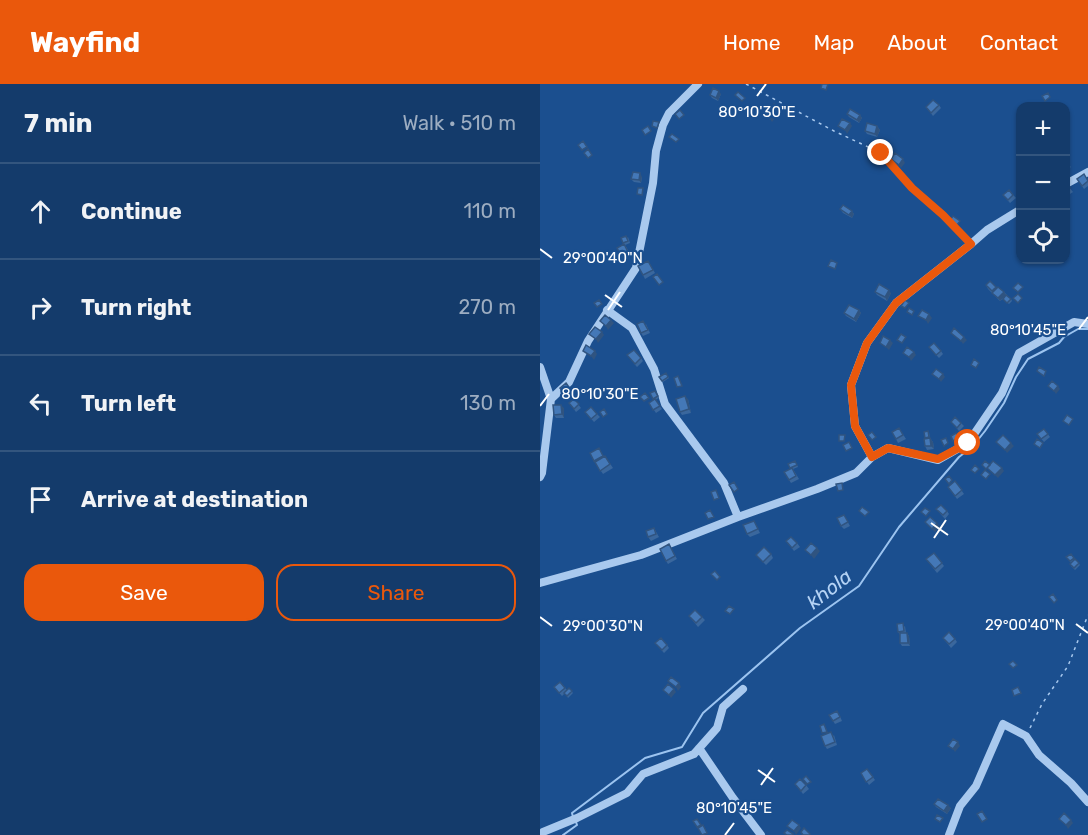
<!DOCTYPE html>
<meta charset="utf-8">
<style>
:root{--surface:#143b6b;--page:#1d4271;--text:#f1f3f6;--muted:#9dadc1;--line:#33557e;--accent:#ea580c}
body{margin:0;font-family:Rubik,sans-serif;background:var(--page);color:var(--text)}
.controls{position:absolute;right:18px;top:18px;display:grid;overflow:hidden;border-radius:12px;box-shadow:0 2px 4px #0004}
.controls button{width:54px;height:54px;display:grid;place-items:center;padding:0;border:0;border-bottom:2px solid var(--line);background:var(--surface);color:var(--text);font:30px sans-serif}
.stop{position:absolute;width:18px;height:18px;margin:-14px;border:4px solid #ea580c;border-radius:50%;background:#fff}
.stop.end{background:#ea580c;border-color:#fff;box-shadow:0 2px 6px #0008}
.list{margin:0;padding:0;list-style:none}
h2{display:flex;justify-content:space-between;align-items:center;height:78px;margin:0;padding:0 24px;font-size:26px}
h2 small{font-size:20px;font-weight:400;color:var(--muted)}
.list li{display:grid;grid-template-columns:39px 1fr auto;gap:18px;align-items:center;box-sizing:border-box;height:96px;padding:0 24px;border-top:2px solid var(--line)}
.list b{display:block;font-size:22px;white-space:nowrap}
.list em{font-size:20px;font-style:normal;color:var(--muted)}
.actions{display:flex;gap:12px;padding:18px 24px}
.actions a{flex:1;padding:14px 0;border:2px solid var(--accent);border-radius:18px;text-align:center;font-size:21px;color:var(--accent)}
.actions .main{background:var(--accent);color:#fff}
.icon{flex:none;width:33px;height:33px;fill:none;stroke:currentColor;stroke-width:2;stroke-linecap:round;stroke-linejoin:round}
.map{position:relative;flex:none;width:548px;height:751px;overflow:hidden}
header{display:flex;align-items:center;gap:36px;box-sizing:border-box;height:84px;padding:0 30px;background:var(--accent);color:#fff}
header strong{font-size:28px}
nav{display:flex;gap:33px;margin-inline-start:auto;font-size:21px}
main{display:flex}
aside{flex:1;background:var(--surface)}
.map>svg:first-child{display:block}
</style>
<header>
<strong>Wayfind</strong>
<nav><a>Home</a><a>Map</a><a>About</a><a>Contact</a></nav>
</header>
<main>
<aside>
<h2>7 min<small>Walk · 510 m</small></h2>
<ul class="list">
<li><svg class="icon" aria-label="ahead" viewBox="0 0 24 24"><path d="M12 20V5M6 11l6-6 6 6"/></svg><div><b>Continue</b></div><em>110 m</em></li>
<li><svg class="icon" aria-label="right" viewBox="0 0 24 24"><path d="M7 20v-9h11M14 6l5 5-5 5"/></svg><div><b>Turn right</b></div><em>270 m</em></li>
<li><svg class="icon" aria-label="left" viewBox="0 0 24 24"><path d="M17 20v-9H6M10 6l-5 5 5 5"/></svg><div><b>Turn left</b></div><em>130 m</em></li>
<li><svg class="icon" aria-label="arrive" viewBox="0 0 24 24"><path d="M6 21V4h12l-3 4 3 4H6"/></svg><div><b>Arrive at destination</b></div></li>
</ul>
<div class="actions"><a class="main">Save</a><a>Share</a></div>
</aside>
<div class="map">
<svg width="548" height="751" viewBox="0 0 548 751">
<rect width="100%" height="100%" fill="#1b4f8f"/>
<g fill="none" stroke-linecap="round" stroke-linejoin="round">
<path stroke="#9cc4f0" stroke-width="2" d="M33,733L32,729L105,674L142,663L163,629L260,544L319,502L359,443L419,373L433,362L445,347L464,319L476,293L488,275L519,259L524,253L538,245H548
M23,751L37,741L36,738"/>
<path stroke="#a9c9ee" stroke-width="1.5" stroke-dasharray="3 4.5" stroke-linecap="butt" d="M206,0L294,47L341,69L372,104L403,131L427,155
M490,644L502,620L528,582L548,531"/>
<path stroke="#a9c9ee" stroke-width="8" d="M526,100L548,88
M67,226L92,244L114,285L125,320L184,399L198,433
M0,283L11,315L2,389L0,393
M11,315L29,298L48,257L96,184L113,99L116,67L123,41L129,29L158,0
M332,373L315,342L311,301L327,259L356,219L431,160L447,146L481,125
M0,499L101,471L198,433L277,405L316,389L332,373L348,364L398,376L428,359L462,309L479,269L534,238L548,240
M159,664L193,714L221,751
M0,751L3,748L37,734L87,709L103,690L154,670L177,644L183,623L203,605
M409,751L420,722L436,702L463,640L486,652L499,671L531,699L548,718"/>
</g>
<path fill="#3a679d" d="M181,10L178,17L172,14L170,11Z
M399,21L401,24L393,32L386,23Z
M307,30L320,31L322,34L319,39L309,33Z
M337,42L340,46L337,53L327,50L325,47Z
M525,77L531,83L525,87Z
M102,93L101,99L94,98L91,95Z
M537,95L548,97V102L544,105Z
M525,98L533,108L527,112L525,110Z
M469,106L476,114L470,119L463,111Z
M300,125L312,127L314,130L312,134L303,129Z
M88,153L90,159L85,161L91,171L83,175L81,171L83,160V159Z
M110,180L115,189L105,195L103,191Z
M450,197L457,204L464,208L471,215L472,217L469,220L463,215L460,217L448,205L446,201Z
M335,208L351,209L347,217L337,211Z
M319,226L321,229L316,238L306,232L304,229Z
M106,240L110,249L103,252L101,249Z
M389,263L401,267L403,270L399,274Z
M101,274L103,277L97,283L90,275Z
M126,289L129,294L123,298L119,293Z
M26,299L33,309L27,313L20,304Z
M115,307L119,314L115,316L122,325L116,329L109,319L114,316L110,309Z
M34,315L41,324L36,328L29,319Z
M148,315L151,329L142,331L140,328Z
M24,324V334H16L14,331Z
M45,328L57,330L60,333L54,338Z
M411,338L421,339L424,342L419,347Z
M359,344L366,355L358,359L356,355Z
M504,345L510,353L504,358L497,350Z
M389,348L390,354L393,358L394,365L387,366L385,362L386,355L385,354Z
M59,364L64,373L65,372L73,384L63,390L54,377Z
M255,377L258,383L253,385L259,395L251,399L249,396L250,385Z
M415,397L424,410L417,415L408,403Z
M396,425L407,427L409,430L405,435Z
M304,431L310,442L304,445L301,442Z
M214,437L220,449L210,453L207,450Z
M114,444L119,453L111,457L108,453Z
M246,457L257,459L260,463L254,467Z
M129,460L137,475L128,480L126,477Z
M394,469L404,482L397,489L386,475Z
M231,470L233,474L226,481L216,471Z
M531,470L540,481L535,486L531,482V479L526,473Z
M149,532L162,533L165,536L158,543Z
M365,542L366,549H367L369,552L370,562H362L360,559V551L358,548Z
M403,554L415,555L417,558L411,564Z
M115,559L127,561L129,564L124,569Z
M20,598L27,606L29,604L33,609L28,614L25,609L22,612L14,603Z
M299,630L302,637L295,640L293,637Z
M294,651L297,661L287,665L285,662Z
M327,685L335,696L329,701L321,689Z
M255,700L266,701L269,705L263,710Z
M394,720L411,724L407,730L396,723Z"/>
<path fill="#305480" d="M179,7L181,10L178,17L176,14Z
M233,30L236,33L232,38L230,35Z
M320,31L322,34L319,39L317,36Z
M310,39L312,42L307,50L305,46Z
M337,42L340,46L337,53L335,50Z
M363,75L365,79L361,84L359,81Z
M100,89L102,93L101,99L99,96Z
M312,127L314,130L312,134L309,131Z
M349,206L351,209L347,217L345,213Z
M464,208L466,211L460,217L458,214Z
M319,226L321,229L316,238L314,235Z
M389,230L392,234L388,240L386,236Z
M71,236L74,239L68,246L66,242Z
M62,248L64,251L58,259L56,255Z
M424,253L427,256L423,260L421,257Z
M350,256L353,259L349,266L346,263Z
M55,267L57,270L54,276L51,272Z
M374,268L376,271L371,277L369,273Z
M403,290L405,293L401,298L399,295Z
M518,302L520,305L516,310L514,307Z
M145,312L148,315L151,329L149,325Z
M21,321L24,324V334L22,330Z
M388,347L390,354L393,358L394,365L391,362Z
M471,359L474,362L467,369L465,366Z
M462,384L464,387L458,394L455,391Z
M397,439L400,443L395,448L392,445Z
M277,464L280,467L274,475L271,471Z
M367,549L369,552L370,562L368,559Z
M139,599L141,603L138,607L136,603Z
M134,605L136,608L131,614L129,611Z
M418,658L420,662L415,668L413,665Z
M408,721L411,724L407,730L404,727Z
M531,736L533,739L528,745L526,741Z
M259,741L261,744L256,751L254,747Z"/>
<path fill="#4478b7" stroke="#305480" stroke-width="1.5" d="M282,0H288L286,6L281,4Z
M173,4L179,7L176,14L170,11Z
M198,8L205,14L202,17L195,11Z
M508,9L510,13L505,17L502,12Z
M393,16L399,21L391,29L386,23Z
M234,20L238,22L235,29L231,27Z
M226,25L233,30L230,35L223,30Z
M310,25L320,31L317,36L307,30Z
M140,26L144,31L139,35L135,30Z
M302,35L310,39L305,46L298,42Z
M113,37L119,38L117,44L112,42Z
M327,39L337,42L335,50L325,47Z
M108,42L111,47L105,51L102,46Z
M132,50L139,55L136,58L129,53Z
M43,57L47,63L42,66L38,61Z
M48,65L52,71L48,74L44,69Z
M355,69L363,75L359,81L351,75Z
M93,88L100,89L99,96L91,95Z
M544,90L548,97L542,102L537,95Z
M525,98L530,104L525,108Z
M98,104H103L102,111L97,110Z
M469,106L473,111L468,116L463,111Z
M303,121L312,127L309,131L300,125Z
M413,132L420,137L417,141L410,136Z
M86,152L88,157L83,159L81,154Z
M84,160L88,168L81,171L77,164Z
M291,176L297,179L295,185L288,182Z
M108,177L113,186L103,191L98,182Z
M117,190L123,198L119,201L113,193Z
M450,197L456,203L452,207L446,201Z
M478,199L483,203L478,208L473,204Z
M339,200L349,206L345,213L335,208Z
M458,203L464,208L458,214L452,209Z
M478,210L482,214L478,219L473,214Z
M466,211L471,215L467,219L463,215Z
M59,216L62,220L57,223L54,219Z
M365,216L369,219L365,224L361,222Z
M309,221L319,226L314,235L304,229Z
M369,224L374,227L372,231L367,228Z
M382,226L389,230L386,236L378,232Z
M65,231L71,236L66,242L60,237Z
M103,237L108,246L101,249L97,240Z
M55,243L62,248L56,255L49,250Z
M414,244L424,253L421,257L411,249Z
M361,250L366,253L362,259L357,256Z
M343,252L350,256L346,263L340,259Z
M394,259L401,267L396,271L389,263Z
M46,261L55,267L51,272L43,267Z
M367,263L374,268L369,273L363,269Z
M94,266L101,274L95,280L87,271Z
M434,275L439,279L436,284L431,281Z
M499,283L506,287L504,292L497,287Z
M396,285L403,290L399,295L392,290Z
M126,289L128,293L122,297L119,293Z
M138,292L142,302L137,303L134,294Z
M512,297L518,302L514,307L508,302Z
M26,299L31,306L25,310L20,304Z
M115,307L118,312L113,315L110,309Z
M105,309L109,314L104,317L100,313Z
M145,312L149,325L140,328L136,315Z
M34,315L39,320L34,325L29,319Z
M115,315L120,322L113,326L109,319Z
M13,321H21L22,330L14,331Z
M51,323L57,330L51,335L45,328Z
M64,325L67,330L63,333L60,328Z
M527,331L533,335L529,341L523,337Z
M415,333L421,339L417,344L411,338Z
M359,344L363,351L356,355L352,348Z
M504,345L508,350L501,355L497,350Z
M388,347L389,353L385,354L384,348Z
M332,348L336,353L332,356L328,351Z
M416,349L418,353L413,357L411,352Z
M299,351H305L304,357H299Z
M463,351L471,359L465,366L456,358Z
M390,354L391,362H385L384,355Z
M406,354L408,359L404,362L401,356Z
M497,355L503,359L500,364L494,360Z
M309,358L312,364L306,367L303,361Z
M59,364L63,372L54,377L50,369Z
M65,372L70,380L60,387L55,378Z
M255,377L257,381L250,384L248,380Z
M445,377L450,381L446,385L442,381Z
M453,377L462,384L455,391L447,384Z
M435,381L439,385L435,389L431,386Z
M252,384L256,392L249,396L244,388Z
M445,386L450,390L446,395L441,391Z
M409,392L412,396L409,400L405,395Z
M415,397L422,406L415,412L408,403Z
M194,398L198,405L194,408L189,401Z
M302,399L303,406L298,407L296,400Z
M176,406L179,414L174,416L171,408Z
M401,421L407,427L403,431L396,425Z
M322,423L329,428L325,432L319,427Z
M385,424L390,427L386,432L381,428Z
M170,426L174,433L168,435L165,429Z
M304,431L308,438L301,442L297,434Z
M390,433L397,439L392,445L385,438Z
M214,437L218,445L207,450L203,441Z
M114,444L116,450L108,453L106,447Z
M251,453L257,459L252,464L246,457Z
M271,459L277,464L271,471L265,466Z
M129,460L135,472L126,477L120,465Z
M224,463L231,470L223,478L216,471Z
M394,469L402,479L395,485L386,475Z
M531,470L534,474L530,477L526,473Z
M535,475L539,479L534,484L530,480Z
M175,487L180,493L177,496L171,490Z
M513,510L517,516L514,519L509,513Z
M189,522L194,525L190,530L185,527Z
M155,526L162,533L156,539L149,532Z
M363,539L364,547L358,548L357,540Z
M409,548L415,555L409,560L403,554Z
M360,549H367L368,559H360Z
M121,554L127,561L122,566L115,559Z
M473,577L477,581L473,584L469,580Z
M131,593L139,599L136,603L128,597Z
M20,598L25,604L19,609L14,603Z
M128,600L134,605L129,611L123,606Z
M478,603L481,609L474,612L472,606Z
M29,604L32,607L27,612L24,609Z
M297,627L300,633L293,637L289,631Z
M284,640L287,648L282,649L280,642Z
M291,648L295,658L285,662L281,652Z
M413,655L418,658L413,665L408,662Z
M327,685L333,693L326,698L321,689Z
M266,692L271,698L267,700L263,695Z
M260,695L266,701L261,707L255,700Z
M398,715L408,721L404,727L394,720Z
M442,727L447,735L442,738L437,730Z
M524,729L531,736L526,741L519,735Z
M397,731L403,734L400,738L395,735Z
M157,735L161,741L157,743L153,737Z
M252,736L259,741L254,747L247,742Z
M163,741L167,749L162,751L158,744Z
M264,744L270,750L269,751H263L261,748Z
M247,746L253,750V751H247L244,749Z"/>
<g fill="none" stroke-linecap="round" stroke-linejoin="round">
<path stroke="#ea580c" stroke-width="8" d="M341,69L372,104L403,131L431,160L356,219L327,259L311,301L315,342L332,373L348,364L398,375L428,359"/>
</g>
<path fill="none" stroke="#fff" stroke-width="2" d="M217,12L226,0M0,165L12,174M65,211L82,223M68,226L80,208M539,245L548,233M0,322L9,310M391,439L408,451M394,454L406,436M0,533L12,542M536,540L548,549M218,686L235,698M221,701L233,684M185,751L194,739"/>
<g text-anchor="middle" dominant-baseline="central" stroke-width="4.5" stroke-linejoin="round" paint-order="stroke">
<g font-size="20" font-style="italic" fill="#b5d3f5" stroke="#1b4f8f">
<text transform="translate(289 505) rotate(-38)">khola</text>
</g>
</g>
<g font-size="15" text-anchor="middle" fill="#fff" stroke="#1b4f8f" stroke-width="4.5" stroke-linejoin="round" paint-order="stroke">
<text x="217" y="33">80°10'30"E</text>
<text x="63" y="179">29°00'40"N</text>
<text x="488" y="251">80°10'45"E</text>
<text x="60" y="315">80°10'30"E</text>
<text x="485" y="546">29°00'40"N</text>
<text x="63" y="547">29°00'30"N</text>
<text x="194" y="729">80°10'45"E</text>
</g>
</svg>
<div class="controls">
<button>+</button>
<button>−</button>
<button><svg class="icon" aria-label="locate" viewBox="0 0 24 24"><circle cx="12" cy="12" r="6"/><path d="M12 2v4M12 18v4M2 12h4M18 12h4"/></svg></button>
</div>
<div class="stop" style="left:428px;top:359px"></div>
<div class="stop end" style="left:341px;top:69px"></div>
</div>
</main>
